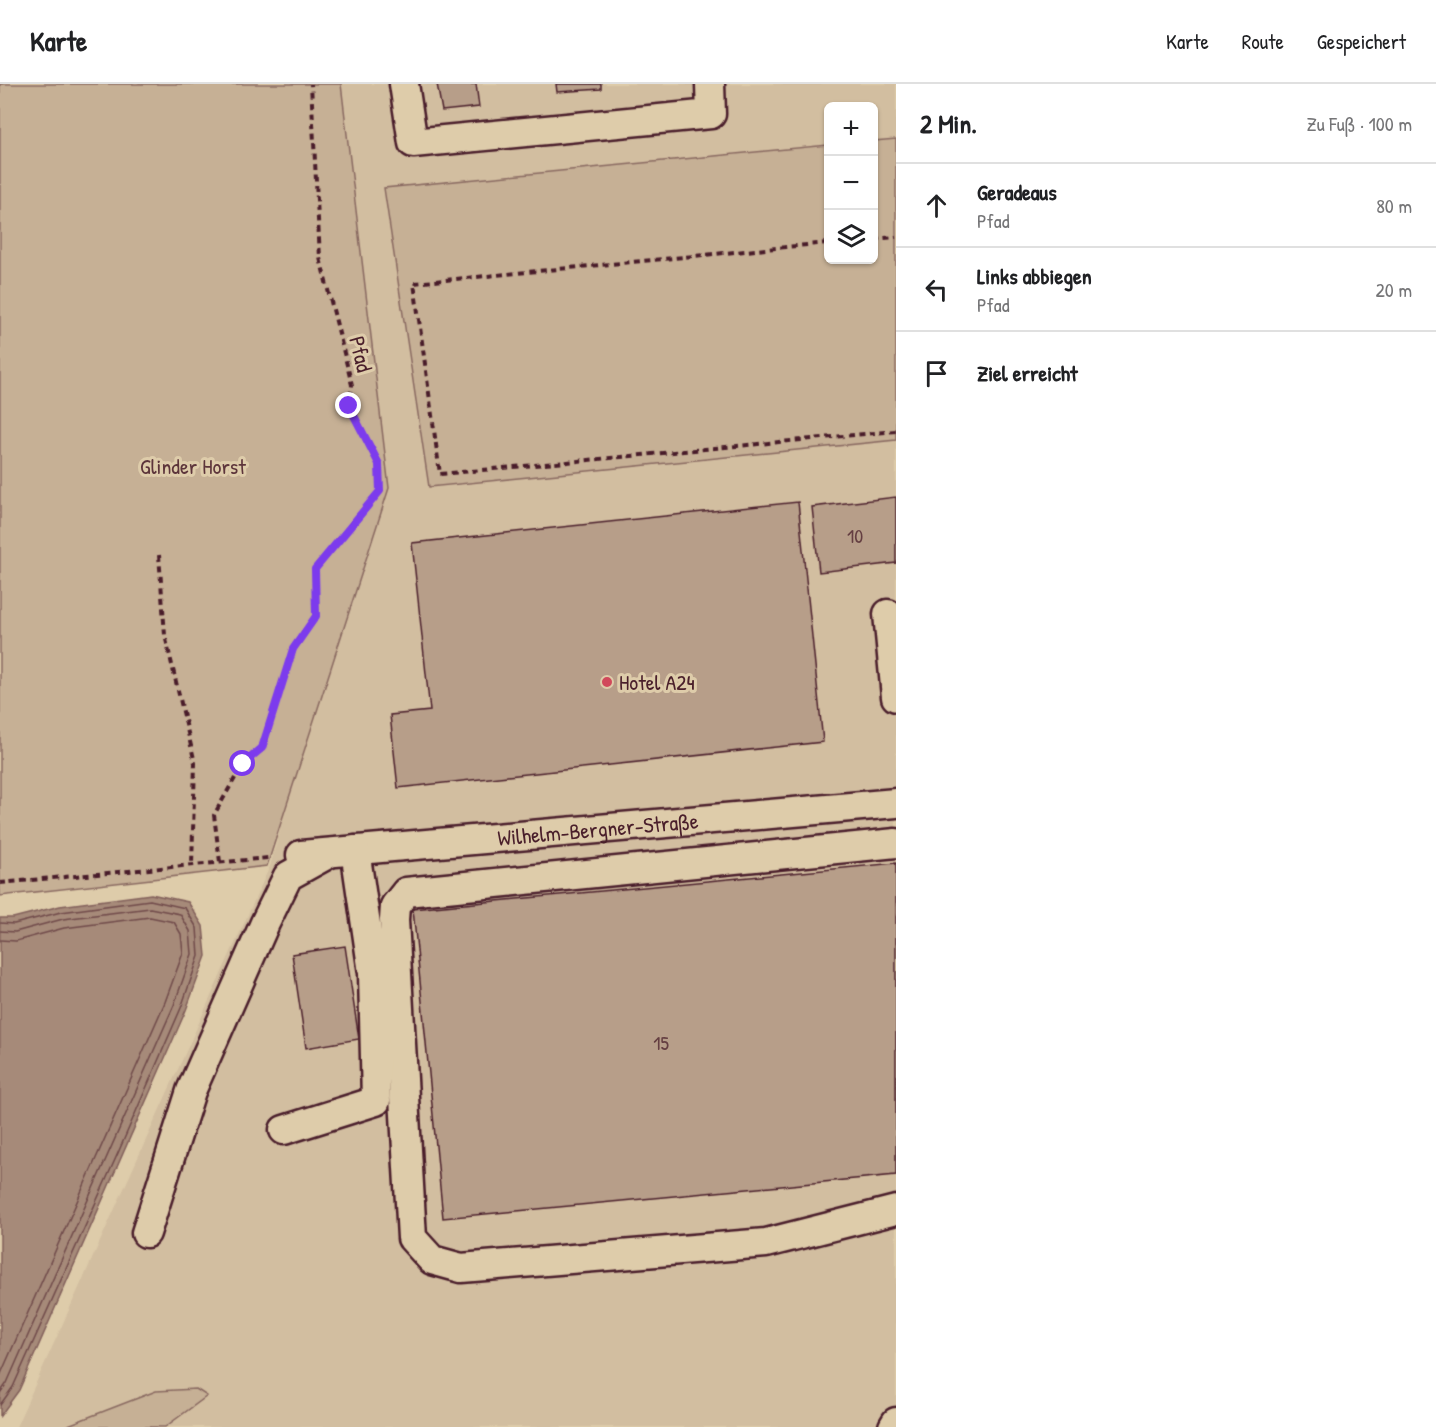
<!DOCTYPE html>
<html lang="de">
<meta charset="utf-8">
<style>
:root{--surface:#fff;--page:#f6f6f6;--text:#202124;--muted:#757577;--line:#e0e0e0}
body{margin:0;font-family:"Patrick Hand",sans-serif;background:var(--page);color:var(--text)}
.controls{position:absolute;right:18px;top:18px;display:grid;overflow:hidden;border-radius:9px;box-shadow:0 2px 4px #0004}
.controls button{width:54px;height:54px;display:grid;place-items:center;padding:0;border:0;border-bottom:2px solid var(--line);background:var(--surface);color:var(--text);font:30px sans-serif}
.stop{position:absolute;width:18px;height:18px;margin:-14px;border:4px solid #7c3aed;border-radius:50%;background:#fff}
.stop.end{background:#7c3aed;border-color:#fff;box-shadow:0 2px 6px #0008}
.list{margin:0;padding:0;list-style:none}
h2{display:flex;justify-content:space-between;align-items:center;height:78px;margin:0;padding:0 24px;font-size:26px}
h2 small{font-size:20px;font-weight:400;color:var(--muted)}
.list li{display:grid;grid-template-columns:39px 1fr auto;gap:18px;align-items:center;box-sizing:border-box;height:84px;padding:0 24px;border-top:2px solid var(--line)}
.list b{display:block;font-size:22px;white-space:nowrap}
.list p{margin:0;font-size:20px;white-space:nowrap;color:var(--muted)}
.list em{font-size:20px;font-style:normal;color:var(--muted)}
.icon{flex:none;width:33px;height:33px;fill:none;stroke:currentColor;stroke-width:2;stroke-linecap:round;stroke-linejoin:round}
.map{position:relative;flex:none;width:896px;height:1343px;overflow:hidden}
header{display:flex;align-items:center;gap:36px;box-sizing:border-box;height:84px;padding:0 30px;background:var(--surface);border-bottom:2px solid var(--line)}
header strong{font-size:28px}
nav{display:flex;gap:33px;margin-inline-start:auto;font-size:21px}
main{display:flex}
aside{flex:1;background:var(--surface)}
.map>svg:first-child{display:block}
</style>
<header>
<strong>Karte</strong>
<nav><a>Karte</a><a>Route</a><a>Gespeichert</a></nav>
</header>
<main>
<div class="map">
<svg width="896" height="1343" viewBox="0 0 896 1343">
<rect width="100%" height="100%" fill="#deccaa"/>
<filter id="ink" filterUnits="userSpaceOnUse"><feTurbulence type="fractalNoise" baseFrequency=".0167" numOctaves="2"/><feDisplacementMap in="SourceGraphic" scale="12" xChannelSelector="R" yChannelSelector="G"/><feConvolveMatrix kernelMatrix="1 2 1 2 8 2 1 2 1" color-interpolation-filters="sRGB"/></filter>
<g filter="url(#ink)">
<path fill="#d2bea0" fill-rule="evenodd" d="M341,0H896V1343H165L206,1313L195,1305L156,1307L61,1343H16L270,782L285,728L389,404ZM828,22H874V176H828Z"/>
<path fill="#c6b095" stroke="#886860" stroke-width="1.5" d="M0,0H341L389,404L267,782L0,812Z
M896,55V356L429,403L384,104L828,61V176H874V57Z
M196,1305L207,1312L165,1343H63L156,1307Z"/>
<path fill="#a68a79" stroke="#815f5a" stroke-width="1.5" d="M151,810L188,818L203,842L206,872L186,926L19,1306L0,1332V834H13L60,822Z"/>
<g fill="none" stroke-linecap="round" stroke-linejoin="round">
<path stroke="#6f4a4a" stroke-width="1.5" d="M0,839L14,840L61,828L150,816L185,824L197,844L199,872L181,924L118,1069L13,1303L0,1321
M0,847L15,848L63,835L150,824L180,830L190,847L192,870L174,921L7,1299L0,1309
M0,856L16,857L64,844L150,833L174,838L181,850L183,869L165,918L0,1292"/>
</g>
<path fill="#b79e89" stroke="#4a1f2b" stroke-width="1.5" d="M437,0H476L479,23L442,27Z
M556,0H601V5L557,8Z
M896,413V479L819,488L812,423Z
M798,418L823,658L398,704L390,631L430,627L412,459Z
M896,779V1091L443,1134L413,825Z
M345,862L359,955L306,964L292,870Z"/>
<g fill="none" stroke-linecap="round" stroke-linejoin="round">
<defs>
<g id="minor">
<path d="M404,0L413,59L711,30L710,0"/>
<path d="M888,530L896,613"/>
<path d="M896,759L406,808L395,822L394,836L412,1154L432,1176L461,1184L766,1159L896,1126"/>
<path id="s1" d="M301,771L896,719"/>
<path d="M284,1046L376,1017L373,889L355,766"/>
<path d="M146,1149L191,1007L265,839L288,792L326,771"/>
<path d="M893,1343L896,1338"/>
</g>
</defs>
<use href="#minor" stroke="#4a1f2b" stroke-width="33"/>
<path stroke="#4a1f2b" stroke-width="4" stroke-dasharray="6 4.5" stroke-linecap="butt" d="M874,155L896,153
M828,159L414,199L440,390L896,347
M159,471L165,551L195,679L192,781
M220,778L214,731L243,680L262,664L293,565L316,532L315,485L380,407L379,380L349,322L352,301L320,174L311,0
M0,799L268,774"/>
<use href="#minor" stroke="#deccaa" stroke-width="28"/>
</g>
</g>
<g fill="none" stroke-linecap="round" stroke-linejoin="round" filter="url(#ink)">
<path stroke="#7c3aed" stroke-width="8" d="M243,680L262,664L293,565L316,532L315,485L380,407L379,380L349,322"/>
</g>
<circle fill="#d1495b" stroke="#deccaa" stroke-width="2" cx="607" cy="598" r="6"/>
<g text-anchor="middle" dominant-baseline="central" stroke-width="6" stroke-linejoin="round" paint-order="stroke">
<g font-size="20" fill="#653f42">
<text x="855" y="451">10</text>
<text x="661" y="958">15</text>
</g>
<g font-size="22" fill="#4a1f2b" stroke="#deccaa">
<text transform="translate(361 270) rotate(76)">Pfad</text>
<text stroke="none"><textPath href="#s1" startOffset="298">Wilhelm-Bergner-Straße</textPath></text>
</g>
<g font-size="22" fill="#5d353b" stroke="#deccaa">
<text x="193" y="382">Glinder Horst</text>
</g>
<g font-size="22" fill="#4a1f2b" stroke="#deccaa" text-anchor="start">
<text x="619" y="598">Hotel A24</text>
</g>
</g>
</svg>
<div class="controls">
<button>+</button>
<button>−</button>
<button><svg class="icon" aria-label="layers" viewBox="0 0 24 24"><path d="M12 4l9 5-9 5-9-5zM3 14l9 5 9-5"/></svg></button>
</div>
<div class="stop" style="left:243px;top:680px"></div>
<div class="stop end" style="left:349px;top:322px"></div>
</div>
<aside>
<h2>2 Min.<small>Zu Fuß · 100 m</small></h2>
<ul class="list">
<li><svg class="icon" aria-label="ahead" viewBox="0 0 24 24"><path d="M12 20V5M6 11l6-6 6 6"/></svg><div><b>Geradeaus</b><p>Pfad</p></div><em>80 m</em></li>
<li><svg class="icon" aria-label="left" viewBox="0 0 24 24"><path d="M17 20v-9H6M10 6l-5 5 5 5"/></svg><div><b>Links abbiegen</b><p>Pfad</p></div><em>20 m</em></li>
<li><svg class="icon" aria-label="arrive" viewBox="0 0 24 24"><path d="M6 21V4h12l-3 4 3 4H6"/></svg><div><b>Ziel erreicht</b></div></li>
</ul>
</aside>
</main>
